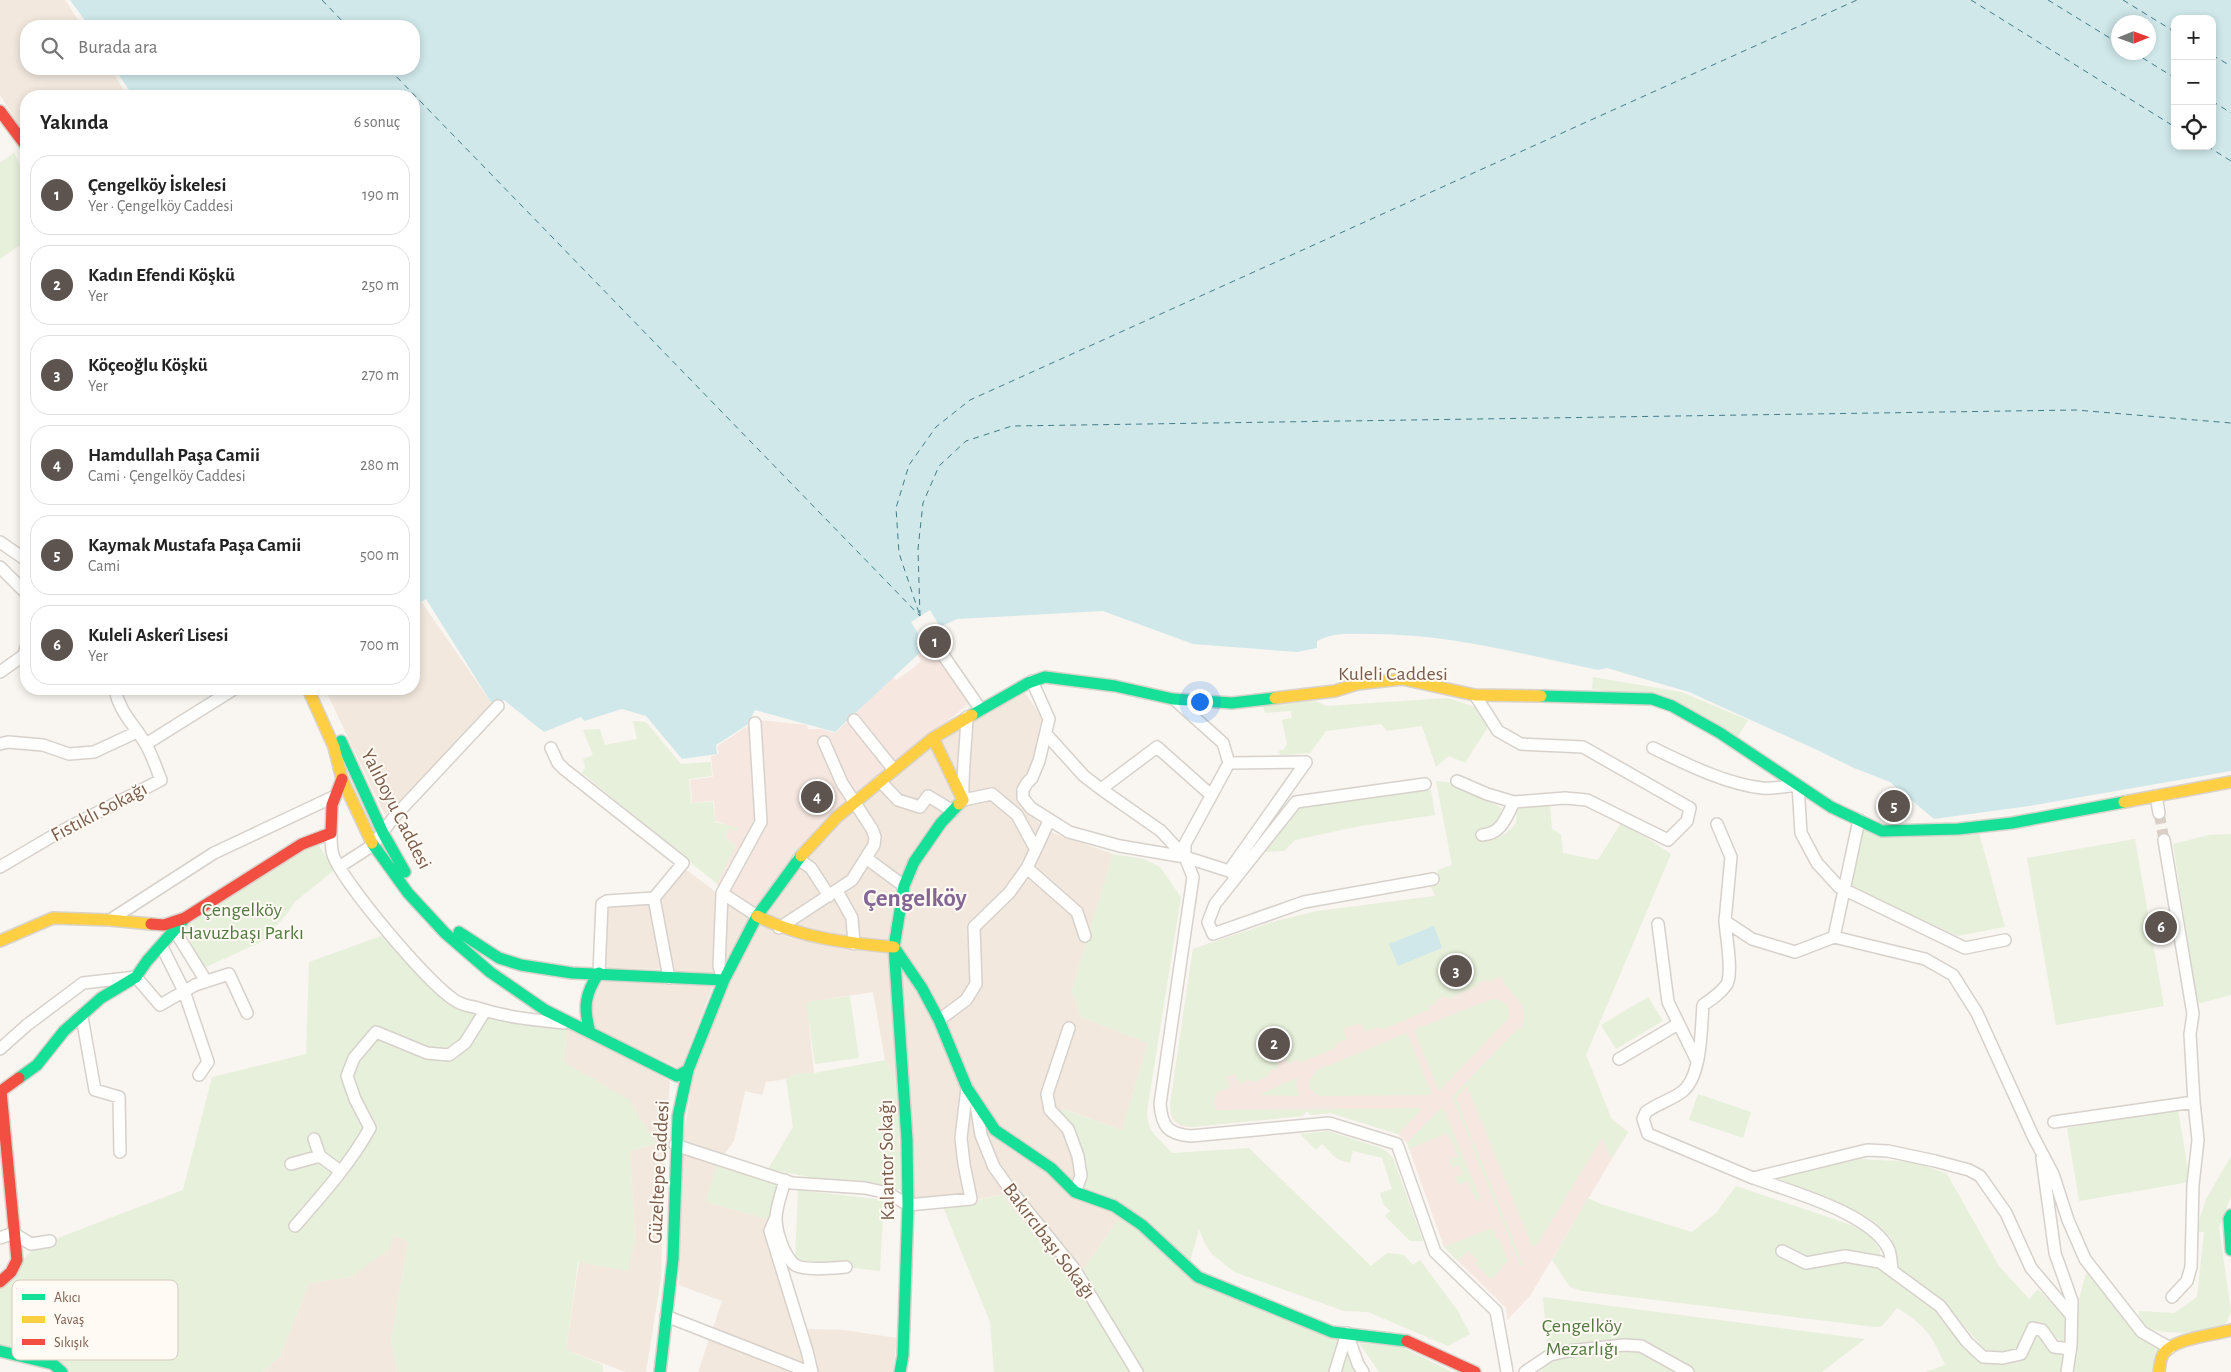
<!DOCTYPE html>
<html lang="tr">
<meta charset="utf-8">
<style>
:root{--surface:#fff;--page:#f2f2f2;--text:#222;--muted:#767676;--line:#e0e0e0;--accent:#5d544f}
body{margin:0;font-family:"Alegreya Sans",sans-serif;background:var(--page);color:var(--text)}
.controls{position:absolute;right:15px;top:15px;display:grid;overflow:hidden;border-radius:10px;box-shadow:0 2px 8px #0003}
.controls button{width:45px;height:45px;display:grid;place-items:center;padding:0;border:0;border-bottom:1px solid var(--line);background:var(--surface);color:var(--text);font:25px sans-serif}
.compass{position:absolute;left:2111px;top:15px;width:45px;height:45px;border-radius:50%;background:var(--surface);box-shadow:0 2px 8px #0003;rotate:89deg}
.you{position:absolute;left:1199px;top:701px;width:18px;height:18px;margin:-12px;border:4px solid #fff;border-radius:50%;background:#1a73e8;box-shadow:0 0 0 8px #1a73e833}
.badge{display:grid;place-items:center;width:32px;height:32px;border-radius:50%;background:var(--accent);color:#fff;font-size:16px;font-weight:700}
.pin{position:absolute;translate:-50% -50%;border:2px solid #fff;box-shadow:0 1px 5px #0006}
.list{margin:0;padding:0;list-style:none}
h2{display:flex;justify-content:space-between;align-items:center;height:65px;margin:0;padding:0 20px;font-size:21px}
h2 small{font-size:16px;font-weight:400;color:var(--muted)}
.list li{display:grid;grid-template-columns:32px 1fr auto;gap:15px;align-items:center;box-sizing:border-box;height:80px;margin:0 10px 10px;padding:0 10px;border:1px solid var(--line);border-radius:20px}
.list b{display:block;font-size:19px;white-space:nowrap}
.list p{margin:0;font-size:16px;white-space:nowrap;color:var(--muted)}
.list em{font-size:16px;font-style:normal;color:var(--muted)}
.icon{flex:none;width:28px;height:28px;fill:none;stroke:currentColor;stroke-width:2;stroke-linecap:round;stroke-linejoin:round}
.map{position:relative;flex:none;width:2231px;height:1372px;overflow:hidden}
.search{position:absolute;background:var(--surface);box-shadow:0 2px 8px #0003;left:20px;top:20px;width:400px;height:55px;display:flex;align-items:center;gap:12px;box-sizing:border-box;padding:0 18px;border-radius:20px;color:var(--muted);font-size:19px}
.panel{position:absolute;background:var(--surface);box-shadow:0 2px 8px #0003;left:20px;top:90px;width:400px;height:605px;border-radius:20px}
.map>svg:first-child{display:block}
</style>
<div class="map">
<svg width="2231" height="1372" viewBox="0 0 2231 1372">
<rect width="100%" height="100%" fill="#f9f5f0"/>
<path fill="#f2e8de" d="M0,0H65L82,26H26V69H110L128,96H26V137L0,95Z
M414,591L494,707L385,815L325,689H414Z
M1023,691L1045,720L1030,777L1018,798L1021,805L1047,831L1113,854L1072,990L1081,1017L1148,1043L1122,1130L1061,1108L1122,1215L1073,1283L1002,1195L916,1210L896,946L790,932L763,918L804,860L869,795L938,743Z
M684,868L712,889L716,894L715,970L713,973L674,974L658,898Z
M723,900L752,915L728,958L725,959Z
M651,902L665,969L606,968V907Z
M759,924L790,938L891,951L898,1081L885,1060L873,992L807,1002L814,1073H798L786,1079L766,1082L762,1095L745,1091L734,1141L717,1164L706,1202L770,1220L809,1372H698L722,1301L679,1285L681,1151L693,1077L726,985Z
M602,981L713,985L681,1069L595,1029L589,1006Z
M567,1027L670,1081L664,1167L661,1278L646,1372H626L566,1350L579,1262L628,1270L635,1239L630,1151L656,1144L564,1062Z
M394,1235L408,1242L391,1341L398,1372H263L280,1356L309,1283L351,1277Z
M807,1329L843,1330L897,1338L893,1372H816Z"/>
<path fill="#f6e8e1" d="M925,648L933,659L938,658L939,655L969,700L968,704L930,736L755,911L721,891L717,884L736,845L725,838L728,828L737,831L738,829L715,821L714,801L692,803L690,780L713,777L711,756L719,754L717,746L748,726L750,722L759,720L807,725L808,729H821L835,733L893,677L896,680L917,665L921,661L918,655Z
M1431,886L1586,1055L1611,1118L1628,1132L1530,1296L1507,1320L1506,1308L1444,1247L1407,1143L1398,1134L1330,1113L1311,1115L1307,1111L1302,1116L1191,1127L1181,1126L1175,1122L1171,1116L1170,1105L1193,949L1276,921L1318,911L1435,896Z"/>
<path fill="#e7f0db" d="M14,153L26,178V241L0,259V162Z
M1593,677L1681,692L1748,720L1737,738L1674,699L1592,689Z
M1448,698L1478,708L1488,727L1465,763L1449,756L1436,767L1422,726L1387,731L1381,724L1326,731L1310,753L1280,755L1279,751L1284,749L1287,744L1282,720L1292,718L1291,711L1265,713L1262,704L1315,701L1327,706Z
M633,721L646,722L681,764L711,762L712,776L689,779L691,803L713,802L715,822L738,828L737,831L728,829L725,838L736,845L717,884L582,773L585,767L583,759L593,755L583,730L600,729L605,745L637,739Z
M1436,781L1452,783L1502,808L1496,829L1477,837L1481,841C1491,843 1512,832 1516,822C1517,818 1516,813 1515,809L1550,805L1552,829L1561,834L1563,853L1598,860L1622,821L1671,854L1586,1055L1611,1118L1628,1132L1611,1159L1602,1138L1536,1246H1532L1467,1086L1456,1098L1472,1139L1470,1140L1452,1097L1518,1028L1521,1029C1532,999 1510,999 1501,976L1488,982L1486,979L1477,983L1478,986L1447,999L1446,996L1435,1000L1436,1003L1430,1005L1428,1010L1384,1029L1378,1027L1365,1032L1361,1023L1343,1029L1347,1039L1337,1043L1335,1048L1302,1062L1297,1060L1287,1064L1283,1054L1275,1057L1279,1067L1270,1071L1268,1076L1254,1082L1249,1080L1239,1084L1235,1074L1226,1077L1230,1087L1217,1093C1214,1100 1211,1104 1217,1110L1420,1108L1421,1110L1398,1134L1330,1113L1311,1115L1307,1111L1302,1116L1191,1127C1176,1125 1171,1120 1170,1105L1193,949L1276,921L1318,911L1436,896L1431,886L1440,883L1437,870L1452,865Z
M1431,790L1435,815L1360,826L1295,840L1284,851L1262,852L1297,807Z
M1861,827L1979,833L2005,927L1957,936L1849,886Z
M2231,834V995L2197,1004L2173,844L2209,835Z
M2135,839L2164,1006L2056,1025L2027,858Z
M317,842L334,870L295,902L287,914L261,942L204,968L183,928Z
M1113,854L1144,859L1160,867L1181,897L1147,1111C1147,1134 1159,1137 1172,1153L1249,1148L1371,1266L1387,1253L1404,1255L1413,1265L1420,1260L1458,1311L1470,1334L1448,1346L1368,1312L1344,1311L1234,1272L1212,1254L1204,1242L1199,1229L1189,1266L1348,1341L1366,1372H994L990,1322L943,1207L1002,1195L1073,1283L1122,1215L1083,1189L1060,1108L1122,1130L1148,1043L1081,1017L1072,990Z
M392,932L459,1007L567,1027L564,1062L628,1099L656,1144L630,1151L635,1239L628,1271L578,1262L566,1350L603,1365V1372H398L391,1341L408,1242L394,1235L389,1249L351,1277L309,1283L280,1356L263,1372H66L0,1356V1281L37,1246L183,1190L212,1077L306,1054L309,962Z
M850,996L859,1058L815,1064L806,1002Z
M1648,997L1663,1021L1616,1049L1601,1025Z
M1492,999C1504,999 1512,1006 1508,1019L1439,1091L1414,1030Z
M1407,1033L1432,1095L1319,1096L1310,1089L1309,1081L1317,1070Z
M885,1060L898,1081L901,1190L840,1183L768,1169L793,1127L786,1079L798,1073H814Z
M1297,1078L1296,1087L1300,1096L1258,1095Z
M1698,1094L1751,1112L1743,1138L1689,1120Z
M1441,1108L1444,1110L1481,1200L1477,1202L1468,1181L1458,1185L1455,1177L1463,1174L1459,1165L1452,1168L1449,1160L1458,1156L1448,1133L1409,1149L1407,1143Z
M2178,1109L2190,1182L2079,1201L2067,1128Z
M1328,1131L1384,1149L1393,1158L1423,1241H1410L1385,1216L1390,1211L1383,1204L1380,1193L1392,1189L1382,1158L1353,1151L1350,1163L1337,1159L1322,1144L1316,1150L1300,1134Z
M1474,1143L1523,1264L1521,1266L1471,1144Z
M2231,1156V1196L2219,1228L2231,1311L2224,1328C2193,1334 2175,1335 2144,1328L2138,1311L2174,1313L2197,1297L2204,1232H2195L2206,1199Z
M1860,1159L1916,1162L1947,1174L1999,1266L2029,1299L2038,1289L2067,1319L2065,1344L2033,1322L2018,1348L2004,1352L1985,1350L1942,1300L1897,1268L1891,1238L1867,1217L1777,1178Z
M717,1164L781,1183L770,1220L706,1202Z
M1736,1186L1866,1230L1880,1250V1262L1887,1275L1935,1309L1980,1362L2002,1363L2024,1357L2035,1333L2040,1334L2066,1354L2063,1372H1925L1945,1365C1932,1335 1925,1325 1897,1308L1881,1327H1875L1582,1291L1570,1287L1552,1260L1588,1198L1601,1204L1692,1232L1716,1213Z
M798,1190L884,1200L880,1271L795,1261Z
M1492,1228L1496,1239L1499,1238L1508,1261L1491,1279L1475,1264L1478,1260L1468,1251L1458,1261L1444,1247Z
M2088,1267L2140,1337L2166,1348L2156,1372H2070L2075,1313Z
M1543,1297L1865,1339L1822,1372H1539L1542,1370L1547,1345Z
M1359,1343L1402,1347L1452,1372H1379Z"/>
<path fill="#d0e8ea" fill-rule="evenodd" d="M70,0H2231V771L2029,806L1934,819L1890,782L1854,768L1815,749L1689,692L1607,668L1598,670C1522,654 1446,633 1368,634C1348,634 1335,632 1317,641V648L1297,652L1193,644L1103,611L957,619L940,627L930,610L911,622L926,647L835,732L755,710L747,725L716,745L717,754L682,759L646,716L622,709L584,721L581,717L544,732L504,700L494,707L426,599L418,604L414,597V96H133L115,69H414V26H89ZM2175,19H2212V146H2175ZM2118,22H2148V52H2118Z
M1434,926L1442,948L1398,966L1389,944Z"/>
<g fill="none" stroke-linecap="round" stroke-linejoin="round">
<path stroke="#437c86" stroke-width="1" stroke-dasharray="6 5" stroke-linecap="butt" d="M322,0L347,26
M1971,0L2175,127
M2048,0L2118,43
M2123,0L2175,32
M2133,52L2175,78
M2212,55L2231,66
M389,69L920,616
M2212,101L2231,113
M2207,146L2231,161
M919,613L899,553L896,508L909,465L936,427L970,400L1857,0
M920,616L918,549L923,503L939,466L966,441L1012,426L2076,410L2231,423"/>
<path stroke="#d9cfc7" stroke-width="11" stroke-dasharray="11 5.5" stroke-linecap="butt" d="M2159,813L2164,840"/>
<defs>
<path id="street" d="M0,542L26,560
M0,567L26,593
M941,652L981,710
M0,672L24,655L26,647
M1032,681L1049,719L1039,761L1032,778L1027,783L1023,790V798L1031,808L1069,832L1120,846L1185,857L1229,871L1237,876
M967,717C966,745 962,772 963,800L992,794L1017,815L1035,848
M854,720L894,770
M1046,734L1084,776L1101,789L1157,747L1211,795
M0,744L8,742L43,745L69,754L94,752L137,732
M146,744L234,689
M551,748L558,763L564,769L683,863L654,898L607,901L602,904L599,973
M1653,748C1686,764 1726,784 1762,788C1774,789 1786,786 1798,785L1801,833L1817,863L1839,887L1965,948L2005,940
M1229,763L1306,762L1229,871
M880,781L898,800L920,807L928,796L953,811
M1457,781L1487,794L1514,802L1565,798L1587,800L1668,840L1687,821L1690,808L1583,747L1521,744L1498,731L1475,695
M1425,784L1296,802L1215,904L1208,922L1213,934L1304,902L1433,879
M1101,789L1161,831L1185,857V844L1229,763L1223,743L1175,700
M2156,796L2159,813
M1717,824L1731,857L1725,921L1752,939L1795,952L1834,937L1859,820
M331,833C331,840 331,849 333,855C344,884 430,986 456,1001C461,1004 468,1006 474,1007C504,1017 533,1020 564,1023
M1482,835C1502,834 1506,817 1514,802
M2164,840L2193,1014L2190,1034L2194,1102
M1185,857L1193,877L1160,1104C1162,1127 1168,1134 1191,1136L1329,1123L1397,1144L1435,1252L1496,1311L1507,1372
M866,858L904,886
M798,859L811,868L829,896
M0,867L56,834L161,780C156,768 152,754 145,743C134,724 119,712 115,689
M339,867L373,845L394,817L498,706
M1027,868L1077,912L1085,936
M837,891L852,918L854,944
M722,893L757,916
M654,898L669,978
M110,920L214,853L333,797
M1725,921C1726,936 1733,971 1727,984C1721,993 1712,999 1703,1005C1701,1028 1702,1075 1683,1091C1672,1100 1658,1103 1646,1112L1643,1119L1648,1134L1753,1178L1867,1150L1888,1151L1935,1161L1969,1170L1980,1176L2006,1213L2031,1268L2071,1315
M1658,924L1668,1002L1697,1061
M779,928L852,880L874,845L875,837L872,829L842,783L824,742
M175,931L206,981
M1834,937L1925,959L1953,975L1977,1013L2033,1136L2053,1174L2068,1220L2085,1259L2142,1332L2170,1348
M161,945L184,991L208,1062L199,1075
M724,980L719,967L722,893L761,822L755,723
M82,1017L95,1090L119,1097L120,1152
M939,1020L966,1000L976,984L974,927L1009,893L1027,868L1049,821
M1069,1028L1047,1094L1050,1110L1068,1129L1078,1156L1081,1176L1075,1192
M0,1049L27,1025L83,983L136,977L160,1005L195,985L229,974L247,1013
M1619,1059L1678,1024
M976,1104L981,1135L994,1167L1009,1188L1075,1270L1137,1372
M2054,1122L2194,1102L2198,1140L2193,1185L2191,1267L2187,1281L2172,1297
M314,1139L320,1156L340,1171
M675,1145L792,1183L865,1188L888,1193L908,1205L971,1199L964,1164L961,1138L967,1088
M2042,1158L2055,1253L2072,1301L2071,1346L2067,1372
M291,1164L320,1156
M1754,1178C1791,1192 1872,1213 1889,1250C1891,1255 1891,1263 1892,1269
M785,1180C782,1192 776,1207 776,1218C776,1232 784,1256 795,1265C805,1271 834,1268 846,1267
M776,1217L770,1231L807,1351L812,1372
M295,1226C322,1195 350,1164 370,1128L355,1099L347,1076L354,1058L376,1032L427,1053L449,1055L465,1043L485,1011
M0,1238L13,1233L31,1244L50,1241
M1782,1251L1806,1263L1845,1256L1880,1262L1940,1306L1967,1342L1983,1357L2003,1358L2021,1354L2033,1328L2042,1330L2054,1347L2070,1349
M666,1316L809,1372
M1347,1333L1358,1364L1363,1372
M1335,1372L1347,1333
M1525,1372L1550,1355L1568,1351L1624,1345L1641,1346L1688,1372"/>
<path id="fast" d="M1541,696L1652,699L1672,706L1720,733L1831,807L1882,831L1958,829L2012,823L2124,802
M972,715L1028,683L1045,677L1115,686L1173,699L1232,703L1275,698
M341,741L383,833L405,872
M372,843L408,893L445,933L490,972L545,1010L677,1076L688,1070L724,980L757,916L801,856
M459,932L499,958L521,965L572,973L724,980
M894,947L922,988L939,1020L967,1088L995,1130L1051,1168L1075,1192L1114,1206L1142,1225L1198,1277L1332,1332L1407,1341
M590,1032C583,1008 585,993 599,973
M19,1078L37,1065L64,1031L101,998L136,977L147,961L185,918
M2231,1215L2229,1219L2231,1250
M0,1351L53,1364L62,1372
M660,1372L673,1259L678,1116L688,1070
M900,1372L903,1355L908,1205L907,1140L894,947L904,886L914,862L941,823L959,804"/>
<path id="slow" d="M308,689L334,747L342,779L372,843
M1275,698L1335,691L1357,684L1402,679L1475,695L1541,696
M933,738L963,800L959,804
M2124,802L2231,782
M801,856L837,817L933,738L972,715
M757,916C801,938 846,943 894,947
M0,941L53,918L110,920L151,924
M2159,1372C2160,1366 2160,1358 2164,1353C2175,1338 2214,1335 2231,1330"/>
<path id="jam" d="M0,111L26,146
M151,924L164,925L185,918L302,844L331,833L332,805L342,779
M0,1282L11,1272L17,1260L1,1091L19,1078
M1407,1341L1475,1372"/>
</defs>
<use href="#street" stroke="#d7d1cb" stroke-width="14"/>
<use href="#fast" stroke="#d9d2cb" stroke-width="14"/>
<use href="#slow" stroke="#d9d2cb" stroke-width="14"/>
<use href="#jam" stroke="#d9d2cb" stroke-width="14"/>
<use href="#street" stroke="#fefefd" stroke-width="11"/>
<use href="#fast" stroke="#16e098" stroke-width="11"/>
<use href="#slow" stroke="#ffcf43" stroke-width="11"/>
<use href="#jam" stroke="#f24e42" stroke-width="11"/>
</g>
<g text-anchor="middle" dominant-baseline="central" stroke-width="4" stroke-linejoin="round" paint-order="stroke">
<g font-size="20" fill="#7a5c4d" stroke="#fffaf3">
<text x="1393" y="674">Kuleli Caddesi</text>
<text transform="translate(396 809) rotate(63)">Yalıboyu Caddesi</text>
<text transform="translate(99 812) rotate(-28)">Fıstıklı Sokağı</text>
<text transform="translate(887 1160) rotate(-91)">Kalantor Sokağı</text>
<text transform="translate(659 1172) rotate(-87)">Güzeltepe Caddesi</text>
<text transform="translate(1049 1241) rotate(53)">Bakırcıbaşı Sokağı</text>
</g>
<g font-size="20" fill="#537a41" stroke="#fffaf3">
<text x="242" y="910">Çengelköy<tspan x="242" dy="23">Havuzbaşı Parkı</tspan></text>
<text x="1582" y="1326">Çengelköy<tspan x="1582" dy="23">Mezarlığı</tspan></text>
</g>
<g font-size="25" font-weight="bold" fill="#846695" stroke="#fffaf3">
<text x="915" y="898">Çengelköy</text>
</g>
</g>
<rect x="12" y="1280" width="166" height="80" rx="8" fill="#fffaf3" stroke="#d7cbc1" stroke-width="1"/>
<rect x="22" y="1294" width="23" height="6" fill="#16e098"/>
<rect x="22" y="1316" width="23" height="7" fill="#ffcf43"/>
<rect x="22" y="1339" width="23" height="6" fill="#f24e42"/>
<g font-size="14" fill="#7a5c4d">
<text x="54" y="1302">Akıcı</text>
<text x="54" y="1324">Yavaş</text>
<text x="54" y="1347">Sıkışık</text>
</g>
</svg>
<div class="controls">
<button>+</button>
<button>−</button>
<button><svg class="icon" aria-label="locate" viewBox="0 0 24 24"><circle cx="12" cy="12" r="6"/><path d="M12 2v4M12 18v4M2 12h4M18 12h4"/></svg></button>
</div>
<svg class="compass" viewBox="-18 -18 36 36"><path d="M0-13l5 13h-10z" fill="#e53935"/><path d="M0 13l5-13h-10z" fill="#767676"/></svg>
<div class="you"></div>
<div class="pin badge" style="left:935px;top:642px">1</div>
<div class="pin badge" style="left:1274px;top:1044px">2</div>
<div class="pin badge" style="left:1456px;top:971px">3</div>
<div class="pin badge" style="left:817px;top:797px">4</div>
<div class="pin badge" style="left:1894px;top:806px">5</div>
<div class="pin badge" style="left:2161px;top:927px">6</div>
<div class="search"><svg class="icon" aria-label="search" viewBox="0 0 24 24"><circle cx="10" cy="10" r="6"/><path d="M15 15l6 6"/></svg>Burada ara</div>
<section class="panel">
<h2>Yakında<small>6 sonuç</small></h2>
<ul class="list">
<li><span class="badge">1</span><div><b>Çengelköy İskelesi</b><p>Yer · Çengelköy Caddesi</p></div><em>190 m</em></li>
<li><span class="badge">2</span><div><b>Kadın Efendi Köşkü</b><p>Yer</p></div><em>250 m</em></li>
<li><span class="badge">3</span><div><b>Köçeoğlu Köşkü</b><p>Yer</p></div><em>270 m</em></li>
<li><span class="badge">4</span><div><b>Hamdullah Paşa Camii</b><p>Cami · Çengelköy Caddesi</p></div><em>280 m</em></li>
<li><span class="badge">5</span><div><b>Kaymak Mustafa Paşa Camii</b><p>Cami</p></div><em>500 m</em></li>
<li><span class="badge">6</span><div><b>Kuleli Askerî Lisesi</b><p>Yer</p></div><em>700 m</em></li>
</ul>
</section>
</div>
